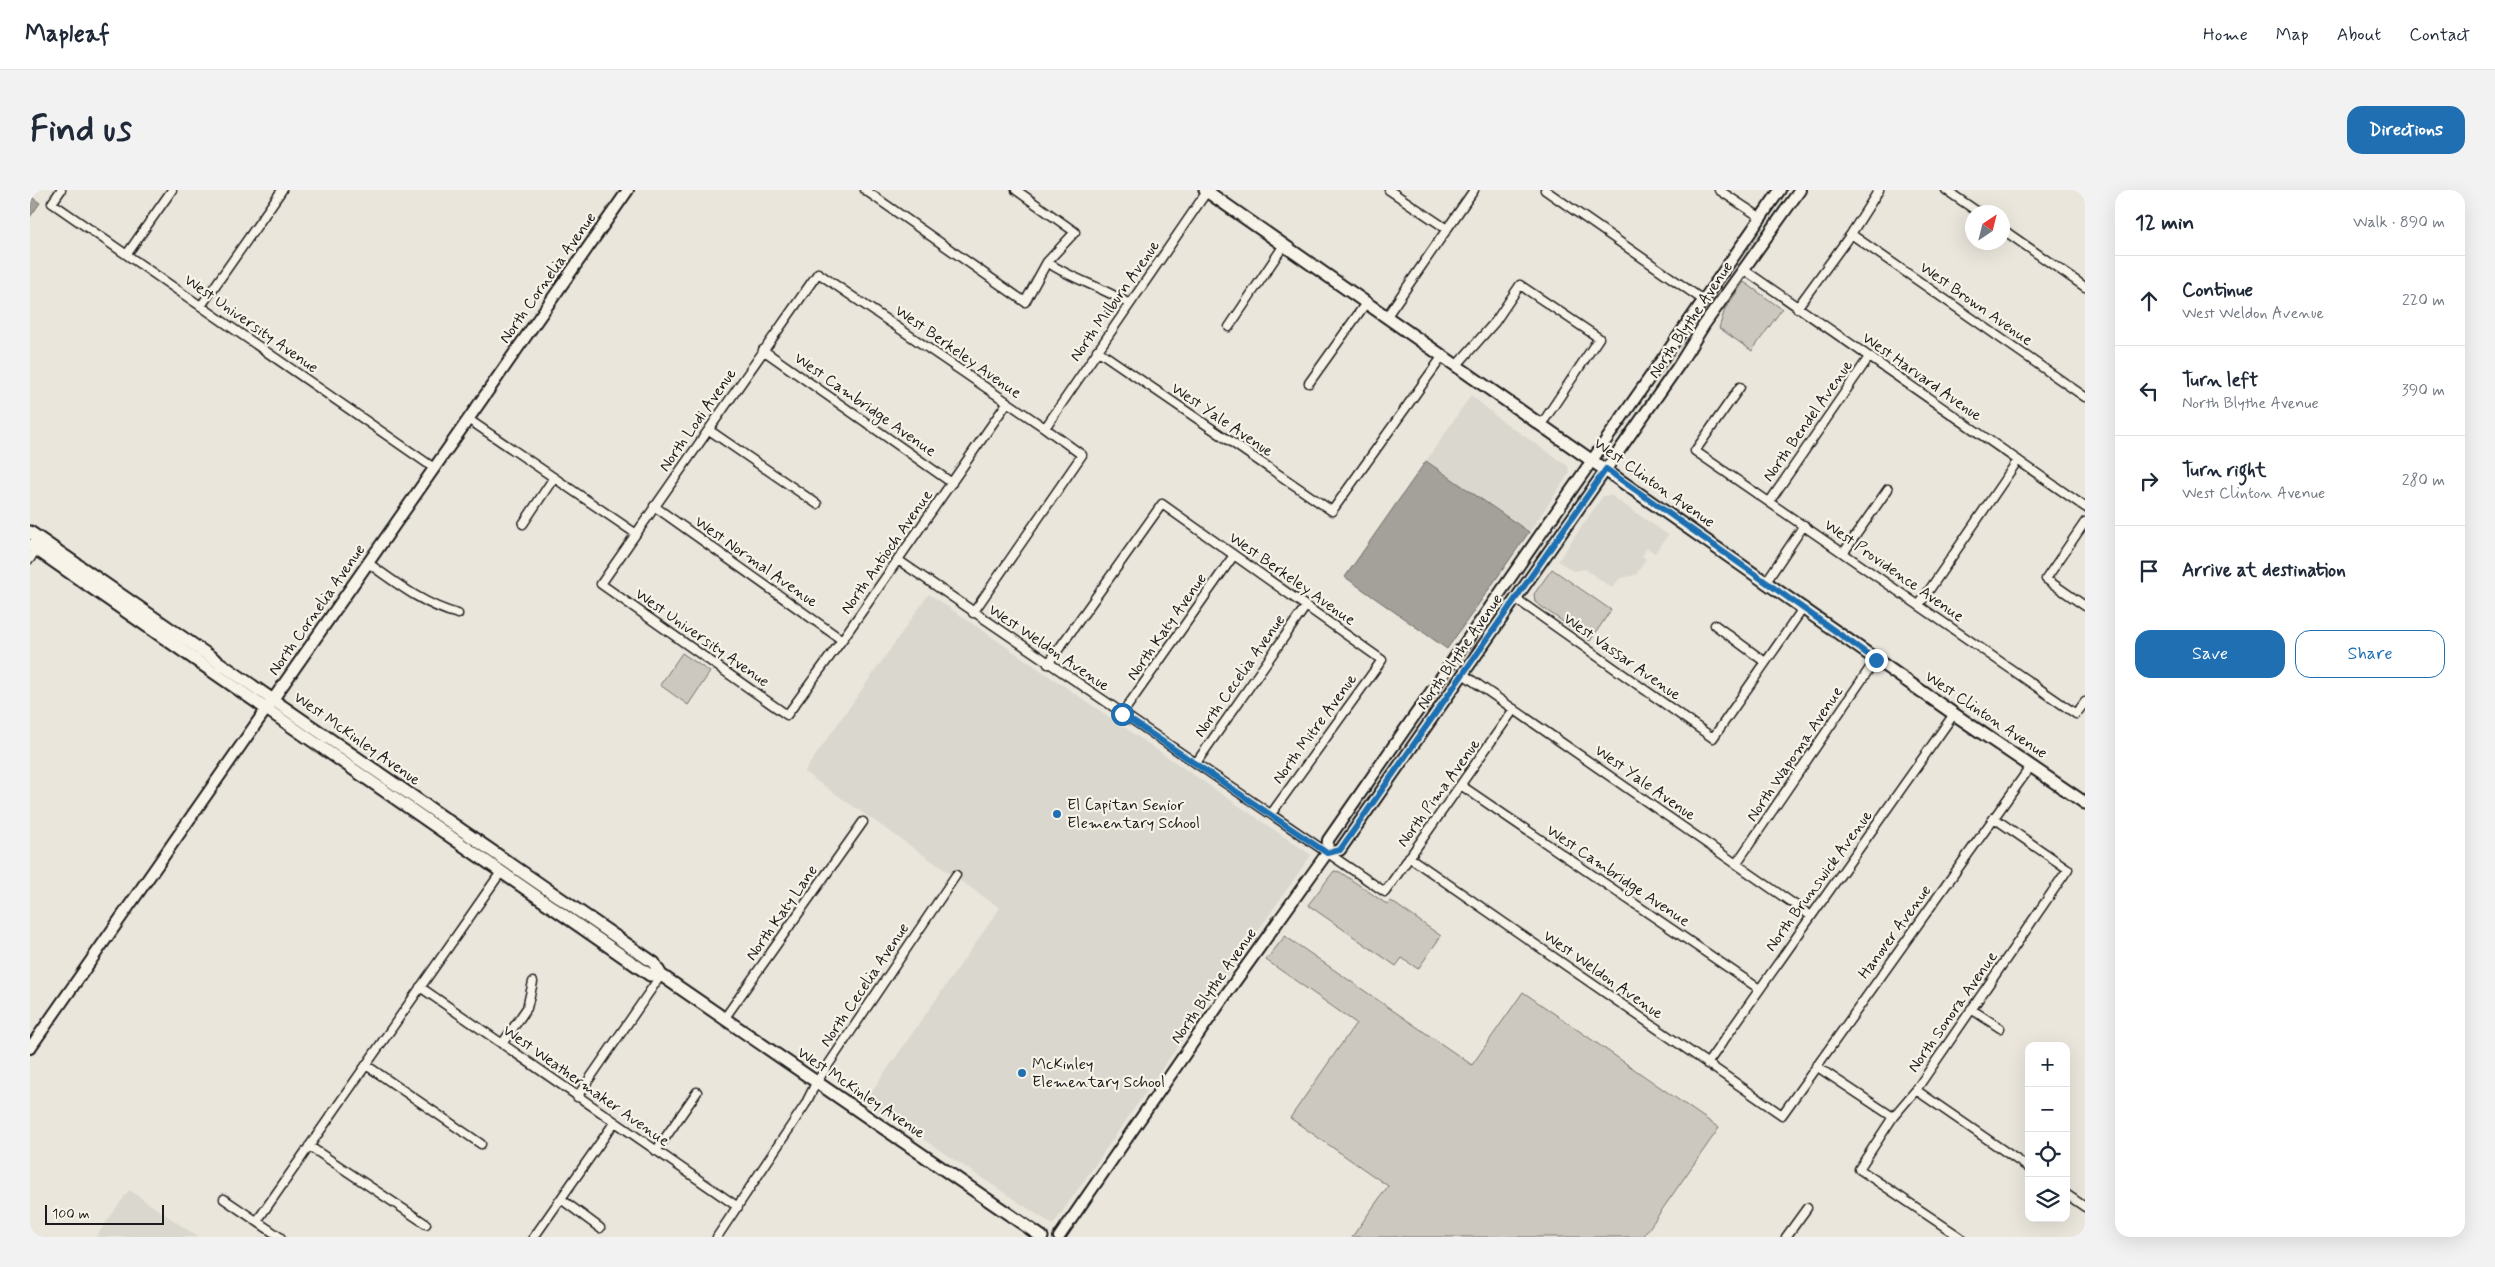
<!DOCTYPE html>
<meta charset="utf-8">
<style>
:root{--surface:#fff;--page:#f2f2f3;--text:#1f2937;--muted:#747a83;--line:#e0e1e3;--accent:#1f6fb2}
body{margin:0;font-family:Mynerve,sans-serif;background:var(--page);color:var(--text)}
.controls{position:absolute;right:15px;bottom:15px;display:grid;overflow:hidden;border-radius:10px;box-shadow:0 5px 20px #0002}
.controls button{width:45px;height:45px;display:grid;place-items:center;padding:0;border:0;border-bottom:1px solid var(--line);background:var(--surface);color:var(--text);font:25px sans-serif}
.compass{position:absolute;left:1935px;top:15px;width:45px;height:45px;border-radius:50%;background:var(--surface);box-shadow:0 5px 20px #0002;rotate:35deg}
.scale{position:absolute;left:15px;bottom:12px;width:119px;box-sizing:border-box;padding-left:5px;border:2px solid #1c1c1c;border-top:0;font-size:14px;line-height:18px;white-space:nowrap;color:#1c1c1c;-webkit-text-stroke:4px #f7f3e8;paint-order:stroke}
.stop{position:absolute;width:15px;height:15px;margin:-11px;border:4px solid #1f6fb2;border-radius:50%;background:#fff}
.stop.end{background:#1f6fb2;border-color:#fff;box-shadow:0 1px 5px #0008}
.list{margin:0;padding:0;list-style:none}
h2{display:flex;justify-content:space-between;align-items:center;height:65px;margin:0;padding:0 20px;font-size:21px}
h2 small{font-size:16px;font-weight:400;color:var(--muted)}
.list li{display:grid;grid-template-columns:32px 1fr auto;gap:15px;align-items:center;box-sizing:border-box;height:90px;padding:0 20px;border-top:1px solid var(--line)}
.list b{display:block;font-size:19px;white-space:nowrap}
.list p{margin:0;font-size:16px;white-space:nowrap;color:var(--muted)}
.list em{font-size:16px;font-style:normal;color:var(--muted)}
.actions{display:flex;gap:10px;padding:15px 20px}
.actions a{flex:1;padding:11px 0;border:1px solid var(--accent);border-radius:15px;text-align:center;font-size:18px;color:var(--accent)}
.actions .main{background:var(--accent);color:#fff}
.icon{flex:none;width:28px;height:28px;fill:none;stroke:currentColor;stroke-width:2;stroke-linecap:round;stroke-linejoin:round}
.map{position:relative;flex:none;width:2055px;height:1047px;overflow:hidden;border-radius:15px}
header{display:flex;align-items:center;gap:30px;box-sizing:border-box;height:70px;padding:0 25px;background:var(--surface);border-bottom:1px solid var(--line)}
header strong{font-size:24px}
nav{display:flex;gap:28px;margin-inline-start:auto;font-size:18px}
.intro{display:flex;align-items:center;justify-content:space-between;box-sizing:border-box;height:120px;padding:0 30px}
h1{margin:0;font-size:35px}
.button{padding:12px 22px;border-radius:15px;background:var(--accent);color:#fff;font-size:18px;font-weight:700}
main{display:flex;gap:30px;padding:0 30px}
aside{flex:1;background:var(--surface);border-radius:15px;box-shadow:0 5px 20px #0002}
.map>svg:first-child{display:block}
</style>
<header>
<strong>Mapleaf</strong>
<nav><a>Home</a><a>Map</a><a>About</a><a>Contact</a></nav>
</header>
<div class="intro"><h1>Find us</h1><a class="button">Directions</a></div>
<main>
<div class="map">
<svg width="2055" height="1047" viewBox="0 0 2055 1047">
<rect width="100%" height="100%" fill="#eae6dc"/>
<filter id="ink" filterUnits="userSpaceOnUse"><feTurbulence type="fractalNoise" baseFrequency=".02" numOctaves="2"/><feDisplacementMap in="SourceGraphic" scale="10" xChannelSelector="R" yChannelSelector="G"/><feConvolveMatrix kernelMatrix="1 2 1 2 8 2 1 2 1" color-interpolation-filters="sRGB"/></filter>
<g filter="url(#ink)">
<path fill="#dad7ce" d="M1441,205L1468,228L1538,276L1539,284L1499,342L1396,271Z
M1580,305L1638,345L1625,363L1617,358L1612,366L1616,369L1606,385L1590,388L1582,398L1555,379L1543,381L1528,371L1573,306Z
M899,404L1281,665L1023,1035L835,911L970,718L774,582Z
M99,1000L168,1047H66Z"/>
<path fill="#ccc8c0" stroke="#74726e" d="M1714,92L1752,119L1722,161L1689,138L1695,119Z
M1522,379L1581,420L1560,451L1505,412L1504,404Z
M652,463L680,482L658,515L630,495Z
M1304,681L1310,682L1358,715L1361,711L1411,746L1388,779L1372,768L1366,776L1278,715Z
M1255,746L1442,875L1493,802L1689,938L1613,1047H1322L1358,996L1260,928L1326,833L1236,770Z"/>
<path fill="#a3a19a" stroke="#6d6c68" d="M0,6L10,13L0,27Z
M1396,271L1499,342L1417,459L1315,387Z"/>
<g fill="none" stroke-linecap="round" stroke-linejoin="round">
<defs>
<path id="minor" d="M31,0L22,13L404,278
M835,0L995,112L1017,72L1045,42L986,0
M1359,0L1417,39
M1515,0L1673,110
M1689,0L1730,27
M1916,0L1948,22
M1972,39L2055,97
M1821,44L2055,207
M97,64L142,0
M1017,72C1043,90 1073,97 1099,114
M1713,79L2055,317
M171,116L252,0
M1767,118L1821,44L1849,0
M1357,126L1444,0
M1199,137L1254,55
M733,160L922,293
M1067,160L1302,321L1412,167
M1426,176L1465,132L1490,95L1569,148L1511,235
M1279,193L1336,113
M1710,197L1665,261L2046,524L2055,512
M438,229L605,343
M1015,238L1178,0
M679,240L787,314
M1740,311L1839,167
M624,316L812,450
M2055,332L2016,389L2055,416
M493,334L523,289
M1814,362L1858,299
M0,369L6,359
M868,370L1355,702L1484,519
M338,373C366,393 394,415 428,424
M1736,392L1774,335
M1485,408L1683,548L1774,417
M1889,415L1988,270
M943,423L1052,265L1015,238L788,83L571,394L757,525L812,450L977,213
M1685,435L1735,472
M1018,474L1132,314L1352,470L1241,624
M1433,484L1781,726
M1092,524L1204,365
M1166,573L1276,416
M1432,596L1728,798
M1379,667L1752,925L2001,576
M1706,674L1846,469
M390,797L708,1017
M1941,819L1970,838
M694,829L833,632
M472,854L497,818L503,792
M1677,874L1924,524
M336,875L451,954
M1786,876L1863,927
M1886,900L1999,978
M547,907L631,785
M279,956L396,1034
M626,961L667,902
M2036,1004L2055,1017
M194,1009L250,1047
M531,1009L570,1038
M227,1031L471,682
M504,1047L584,933
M687,1047L775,915L786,893L926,685
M1756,1047L1777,1018
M1930,1047L1829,979L1863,927L1886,900L2038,679L1964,628"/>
<path id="tertiary" d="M1297,663L1310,660L1649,175L1674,135L1770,0
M0,858L598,0
M1029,1047L1197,803L1297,663L1298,650L1750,0"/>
<path id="secondary" d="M1175,0L1924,524L2055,613
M0,342L624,773L631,785L1012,1047
M0,355L620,785H631"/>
</defs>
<use href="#minor" stroke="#1c1c1c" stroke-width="11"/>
<use href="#tertiary" stroke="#1c1c1c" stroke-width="14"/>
<use href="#secondary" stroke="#1c1c1c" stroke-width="15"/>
<use href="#minor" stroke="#f7f3e8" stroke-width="8"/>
<use href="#tertiary" stroke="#f7f3e8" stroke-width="10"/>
<use href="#secondary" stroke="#f7f3e8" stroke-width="11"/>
</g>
</g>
<g fill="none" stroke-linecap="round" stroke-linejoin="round" filter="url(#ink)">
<path stroke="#1f6fb2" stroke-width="6" d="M1092,524L1297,663L1310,660L1576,279L1846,470"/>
</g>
<g fill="#1f6fb2" stroke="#f7f3e8" stroke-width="2">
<circle cx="1027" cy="624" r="5"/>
<circle cx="992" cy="883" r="5"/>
</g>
<g text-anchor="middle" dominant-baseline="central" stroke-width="4.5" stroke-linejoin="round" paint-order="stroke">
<g font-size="16" fill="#1c1c1c" stroke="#f7f3e8">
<text transform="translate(518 88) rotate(-55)">North Cornelia Avenue</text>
<text transform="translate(1085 111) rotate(-55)">North Milburn Avenue</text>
<text transform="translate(1946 114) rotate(35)">West Brown Avenue</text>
<text transform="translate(1661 130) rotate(-56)">North Blythe Avenue</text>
<text transform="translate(221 134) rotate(35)">West University Avenue</text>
<text transform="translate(928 162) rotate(35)">West Berkeley Avenue</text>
<text transform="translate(1892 187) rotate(35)">West Harvard Avenue</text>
<text transform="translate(835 215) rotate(35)">West Cambridge Avenue</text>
<text transform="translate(668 230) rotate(-55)">North Lodi Avenue</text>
<text transform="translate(1192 230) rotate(34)">West Yale Avenue</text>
<text transform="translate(1778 231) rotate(-55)">North Bendel Avenue</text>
<text transform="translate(1624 293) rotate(35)">West Clinton Avenue</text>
<text transform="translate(857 362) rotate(-55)">North Antioch Avenue</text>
<text transform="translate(726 372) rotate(35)">West Normal Avenue</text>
<text transform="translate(1864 381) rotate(35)">West Providence Avenue</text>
<text transform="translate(1262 389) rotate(35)">West Berkeley Avenue</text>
<text transform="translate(287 420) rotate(-55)">North Cornelia Avenue</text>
<text transform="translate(1137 437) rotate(-55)">North Katy Avenue</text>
<text transform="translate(672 448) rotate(35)">West University Avenue</text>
<text transform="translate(1019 458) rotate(34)">West Weldon Avenue</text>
<text transform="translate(1430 462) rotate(-55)">North Blythe Avenue</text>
<text transform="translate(1592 467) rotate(35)">West Vassar Avenue</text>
<text transform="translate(1210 486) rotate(-55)">North Cecelia Avenue</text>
<text transform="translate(1956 525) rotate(34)">West Clinton Avenue</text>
<text transform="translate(1285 539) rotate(-54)">North Mitre Avenue</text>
<text transform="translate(327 549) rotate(35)">West McKinley Avenue</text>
<text transform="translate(1765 564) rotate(-56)">North Wapoma Avenue</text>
<text transform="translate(1615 593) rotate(35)">West Yale Avenue</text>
<text transform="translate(1409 603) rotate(-54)">North Pima Avenue</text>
<text transform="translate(1588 686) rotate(34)">West Cambridge Avenue</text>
<text transform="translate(1789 691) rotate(-54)">North Brunswick Avenue</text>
<text transform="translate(752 723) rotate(-55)">North Katy Lane</text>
<text transform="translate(1865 742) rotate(-54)">Hanover Avenue</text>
<text transform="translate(1573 785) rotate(35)">West Weldon Avenue</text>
<text transform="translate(835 795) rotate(-56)">North Cecelia Avenue</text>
<text transform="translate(1184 796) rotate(-55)">North Blythe Avenue</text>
<text transform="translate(1923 822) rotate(-55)">North Sonora Avenue</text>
<text transform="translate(556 896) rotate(35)">West Weathermaker Avenue</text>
<text transform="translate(831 903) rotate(34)">West McKinley Avenue</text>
</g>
<g font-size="16" fill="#1c1c1c" stroke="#f7f3e8" text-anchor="start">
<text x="1037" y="615">El Capitan Senior<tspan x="1037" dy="18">Elementary School</tspan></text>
<text x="1002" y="874">McKinley<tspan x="1002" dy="18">Elementary School</tspan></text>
</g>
</g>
</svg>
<div class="controls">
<button>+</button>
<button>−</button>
<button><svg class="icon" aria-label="locate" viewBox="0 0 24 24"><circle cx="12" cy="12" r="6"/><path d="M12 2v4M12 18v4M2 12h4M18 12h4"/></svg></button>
<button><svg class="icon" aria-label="layers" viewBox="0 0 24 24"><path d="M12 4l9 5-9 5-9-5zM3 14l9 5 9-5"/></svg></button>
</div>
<svg class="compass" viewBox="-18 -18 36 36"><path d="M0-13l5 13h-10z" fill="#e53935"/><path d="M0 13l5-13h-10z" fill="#747a83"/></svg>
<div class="scale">100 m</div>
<div class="stop" style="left:1092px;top:524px"></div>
<div class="stop end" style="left:1846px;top:470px"></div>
</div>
<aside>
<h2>12 min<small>Walk · 890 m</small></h2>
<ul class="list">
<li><svg class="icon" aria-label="ahead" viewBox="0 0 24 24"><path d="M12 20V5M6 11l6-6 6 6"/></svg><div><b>Continue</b><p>West Weldon Avenue</p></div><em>220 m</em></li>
<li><svg class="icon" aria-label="left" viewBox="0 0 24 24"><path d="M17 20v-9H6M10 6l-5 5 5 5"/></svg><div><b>Turn left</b><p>North Blythe Avenue</p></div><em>390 m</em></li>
<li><svg class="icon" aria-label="right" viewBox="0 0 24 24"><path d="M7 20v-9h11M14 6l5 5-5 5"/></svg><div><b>Turn right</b><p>West Clinton Avenue</p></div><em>280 m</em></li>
<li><svg class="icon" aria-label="arrive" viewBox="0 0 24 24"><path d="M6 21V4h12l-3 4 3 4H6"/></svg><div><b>Arrive at destination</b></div></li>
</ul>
<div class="actions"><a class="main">Save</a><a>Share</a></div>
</aside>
</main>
